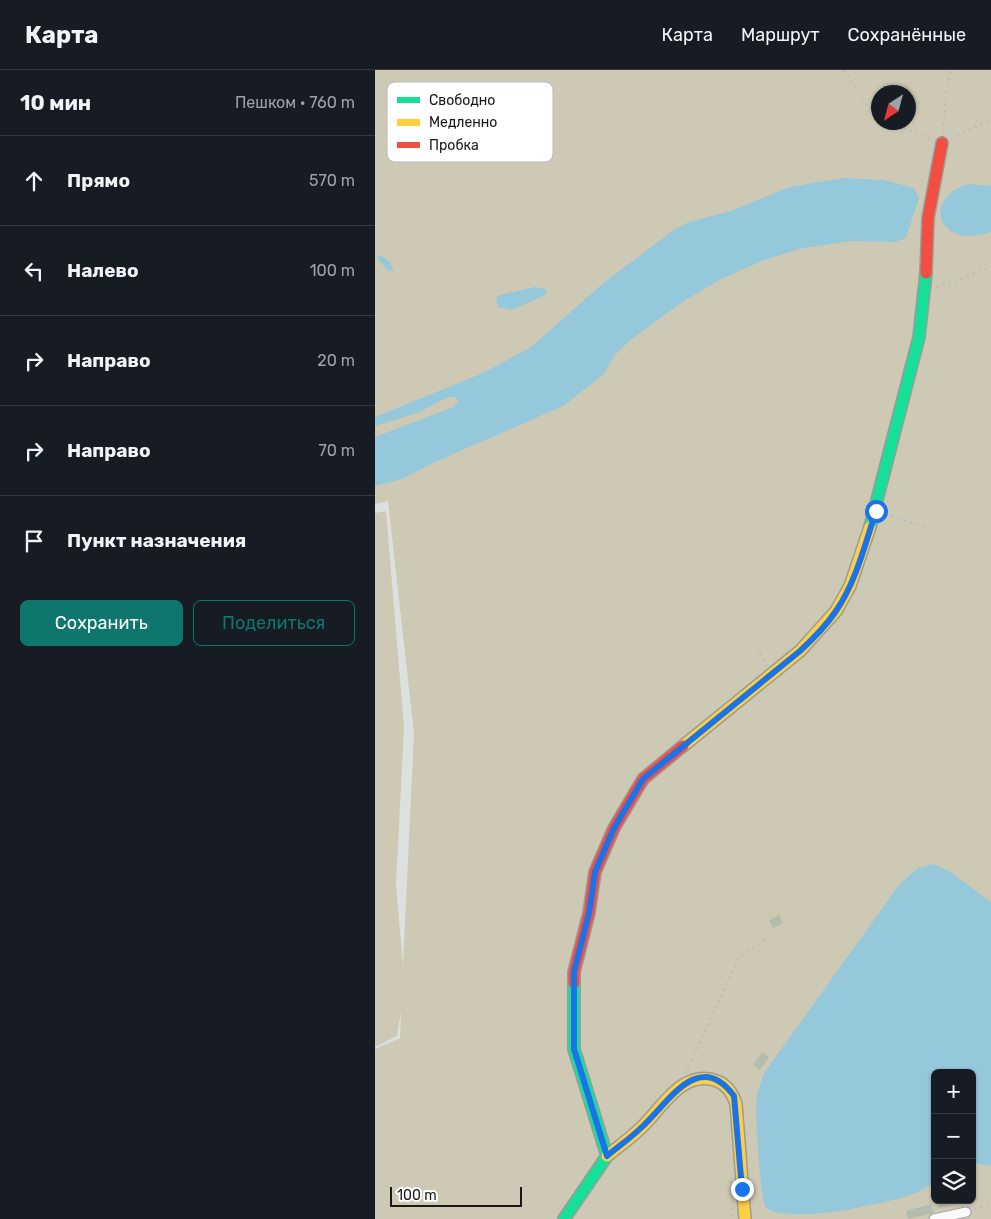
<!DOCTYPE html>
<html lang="ru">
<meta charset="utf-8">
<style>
:root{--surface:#171b24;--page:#242831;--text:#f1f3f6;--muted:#9ea1a6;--line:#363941;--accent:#0f766e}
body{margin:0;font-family:Rubik,sans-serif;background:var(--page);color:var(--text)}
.controls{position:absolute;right:15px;bottom:15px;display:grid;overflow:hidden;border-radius:8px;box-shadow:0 1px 4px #0004}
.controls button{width:45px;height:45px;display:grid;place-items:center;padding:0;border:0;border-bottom:1px solid var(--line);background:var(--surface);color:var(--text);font:25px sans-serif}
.compass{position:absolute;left:496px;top:15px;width:45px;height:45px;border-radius:50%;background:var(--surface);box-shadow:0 1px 4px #0004;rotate:216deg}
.scale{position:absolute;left:15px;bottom:12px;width:132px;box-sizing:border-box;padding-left:5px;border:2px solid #171918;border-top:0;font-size:14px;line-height:18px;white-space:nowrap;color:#171918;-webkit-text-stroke:4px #fff;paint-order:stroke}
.stop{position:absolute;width:15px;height:15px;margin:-11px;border:4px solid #1a73e8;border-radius:50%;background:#fff}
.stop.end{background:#1a73e8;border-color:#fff;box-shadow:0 1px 5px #0008}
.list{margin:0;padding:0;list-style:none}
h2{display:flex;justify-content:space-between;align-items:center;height:65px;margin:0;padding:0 20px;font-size:21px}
h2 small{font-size:16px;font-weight:400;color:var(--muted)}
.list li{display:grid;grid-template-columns:32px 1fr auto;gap:15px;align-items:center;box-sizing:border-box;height:90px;padding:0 20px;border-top:1px solid var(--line)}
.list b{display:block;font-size:19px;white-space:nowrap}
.list em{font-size:16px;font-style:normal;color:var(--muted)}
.actions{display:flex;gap:10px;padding:15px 20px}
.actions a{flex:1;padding:11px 0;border:1px solid var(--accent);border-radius:8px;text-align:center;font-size:18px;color:var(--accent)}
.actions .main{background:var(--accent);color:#fff}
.icon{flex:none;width:28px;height:28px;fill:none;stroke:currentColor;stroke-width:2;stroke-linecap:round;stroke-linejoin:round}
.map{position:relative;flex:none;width:616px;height:1149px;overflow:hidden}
header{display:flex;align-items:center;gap:30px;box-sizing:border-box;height:70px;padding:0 25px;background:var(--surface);border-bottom:1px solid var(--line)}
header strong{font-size:24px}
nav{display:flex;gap:28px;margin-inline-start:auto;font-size:18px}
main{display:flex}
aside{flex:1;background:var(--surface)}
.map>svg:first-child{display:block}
</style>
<header>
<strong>Карта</strong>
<nav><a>Карта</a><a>Маршрут</a><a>Сохранённые</a></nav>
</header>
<main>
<aside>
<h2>10 мин<small>Пешком · 760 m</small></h2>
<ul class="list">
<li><svg class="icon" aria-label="ahead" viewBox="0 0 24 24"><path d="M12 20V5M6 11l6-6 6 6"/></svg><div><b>Прямо</b></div><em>570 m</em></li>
<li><svg class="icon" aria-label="left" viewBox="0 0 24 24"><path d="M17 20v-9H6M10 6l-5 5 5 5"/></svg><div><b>Налево</b></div><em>100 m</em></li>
<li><svg class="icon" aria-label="right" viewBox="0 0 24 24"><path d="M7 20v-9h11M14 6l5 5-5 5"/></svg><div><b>Направо</b></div><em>20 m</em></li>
<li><svg class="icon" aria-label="right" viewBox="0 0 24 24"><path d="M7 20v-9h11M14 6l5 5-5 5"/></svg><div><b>Направо</b></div><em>70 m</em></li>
<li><svg class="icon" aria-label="arrive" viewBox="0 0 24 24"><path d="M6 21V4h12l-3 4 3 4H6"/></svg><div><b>Пункт назначения</b></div></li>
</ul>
<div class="actions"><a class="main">Сохранить</a><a>Поделиться</a></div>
</aside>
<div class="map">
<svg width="616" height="1149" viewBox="0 0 616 1149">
<rect width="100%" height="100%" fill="#dce0de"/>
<path fill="#cec9b4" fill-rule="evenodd" d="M0,0H616V1149H0V979L25,968L26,941L22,966L0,977V443L11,441L29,657L21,814L28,896L39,663L13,431L0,434ZM503,22H534V52H503ZM560,1003H597V1130H560Z"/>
<path fill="#96c8db" d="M469,108L509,110L539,118L544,128L531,168L520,172L475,171L424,179L387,191L346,209L309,231L254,271L240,285L228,305L188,336L60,392L27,409L0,416V367L78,337L83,331L80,327H73L42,343L0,356V347L108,303L156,277L226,215L300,159L314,152L356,141L414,117Z
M594,114L616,116V162C561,181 547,126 594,114Z
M4,185L14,191L19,201H13L2,188Z
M160,217L170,219L172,224L137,240L123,237L121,228L124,225Z
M559,794L574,801L616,832V1096L597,1093V1003H560V1112C536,1129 508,1132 481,1138C460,1143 405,1149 391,1138C385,1129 381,1052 381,1036L382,1024L389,1003L524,815L543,798Z"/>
<path fill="#b4bbaf" d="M404,845L408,853L398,858L394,850Z
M387,982L394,987L385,1000L378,995Z
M562,1130H585L586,1133L564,1138Z
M556,1134L559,1143L533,1149L531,1141Z"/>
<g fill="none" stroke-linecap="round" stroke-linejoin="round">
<defs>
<path id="street" d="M559,1149L591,1142"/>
<path id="fast" d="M495,457L544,267L551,203
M189,1149L232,1086L199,979V913"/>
<path id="slow" d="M308,676L425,581L461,541L475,516L495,457
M232,1086C244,1076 257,1067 268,1056C287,1037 309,998 342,1011C352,1015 358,1024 361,1034L370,1149"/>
<path id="jam" d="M551,203L553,148L567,73
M199,913V902L214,843L220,802L239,758L268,709L308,676"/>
</defs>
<use href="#street" stroke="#999c9a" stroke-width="11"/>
<use href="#fast" stroke="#999c9a" stroke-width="14"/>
<use href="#slow" stroke="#999c9a" stroke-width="14"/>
<use href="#jam" stroke="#999c9a" stroke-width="14"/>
<path stroke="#bcbebc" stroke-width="2" stroke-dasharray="2.5 4" stroke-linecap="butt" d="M469,0L490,33L503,46
M517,52L558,70
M568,62L572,15L576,0
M576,69L616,49
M561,217L616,198
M510,444L552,457
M382,577L391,596
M310,1003L364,888L394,866
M355,1111L358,1149
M599,1139L616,1134"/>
<use href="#street" stroke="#fafafa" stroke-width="9"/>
<use href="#fast" stroke="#16e098" stroke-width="11"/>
<use href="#slow" stroke="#ffcf43" stroke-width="11"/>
<use href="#jam" stroke="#f24e42" stroke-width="11"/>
</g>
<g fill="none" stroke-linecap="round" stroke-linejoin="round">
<path stroke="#1a73e8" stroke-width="6" d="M367,1119L359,1026C324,978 293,1033 268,1056C257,1067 244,1076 232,1086L199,979V902L214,843L220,802L239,758L268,709L425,581C438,569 451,556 461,541C481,512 490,474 501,441"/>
</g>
<rect x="12" y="12" width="166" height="80" rx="8" fill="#fff" stroke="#b9baba" stroke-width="1"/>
<rect x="22" y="27" width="23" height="6" fill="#16e098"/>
<rect x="22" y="49" width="23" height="7" fill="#ffcf43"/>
<rect x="22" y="72" width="23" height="6" fill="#f24e42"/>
<g font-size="14" fill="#171918">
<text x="54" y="35">Свободно</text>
<text x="54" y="57">Медленно</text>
<text x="54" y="80">Пробка</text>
</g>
</svg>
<div class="controls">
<button>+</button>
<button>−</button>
<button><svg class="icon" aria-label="layers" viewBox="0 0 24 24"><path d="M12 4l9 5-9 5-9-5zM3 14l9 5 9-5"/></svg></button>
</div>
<svg class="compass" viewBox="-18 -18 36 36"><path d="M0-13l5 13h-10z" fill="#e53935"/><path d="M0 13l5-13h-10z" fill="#9ea1a6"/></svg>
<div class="scale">100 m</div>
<div class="stop" style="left:501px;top:441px"></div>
<div class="stop end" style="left:367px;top:1119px"></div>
</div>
</main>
